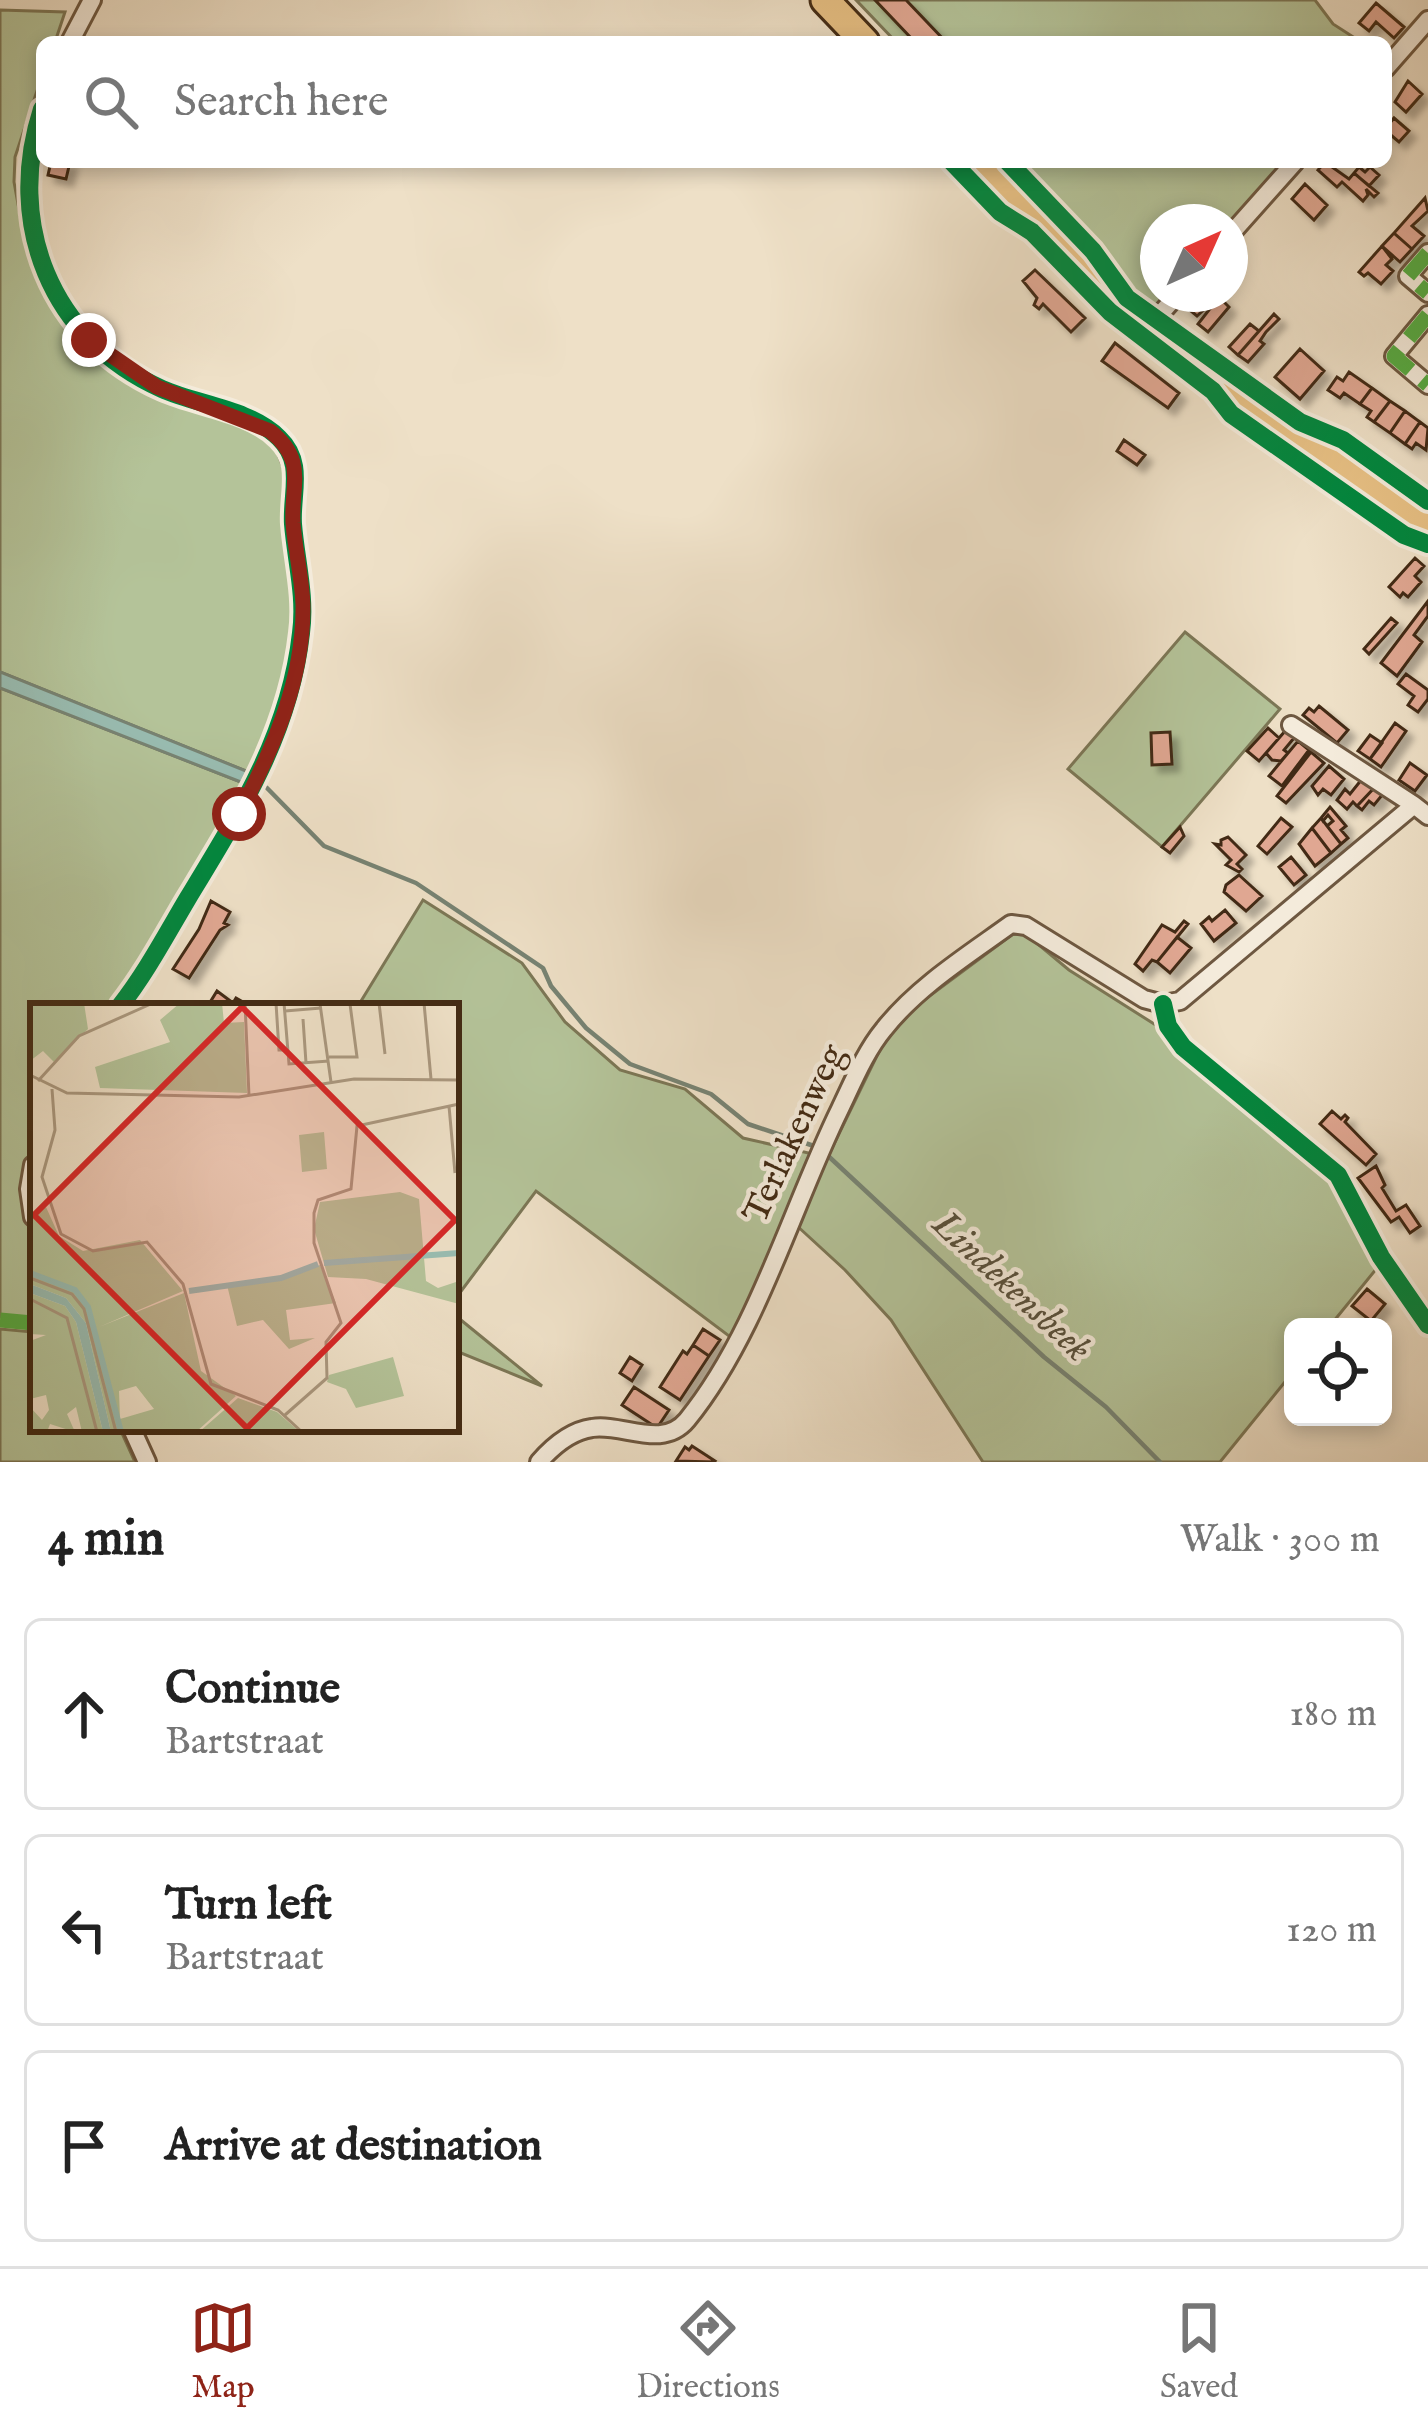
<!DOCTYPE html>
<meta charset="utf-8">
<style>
:root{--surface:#fff;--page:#f2f2f2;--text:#222;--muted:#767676;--line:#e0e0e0;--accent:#8f2418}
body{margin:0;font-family:"IM FELL English",serif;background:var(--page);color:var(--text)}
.controls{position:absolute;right:36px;bottom:36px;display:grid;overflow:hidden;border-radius:18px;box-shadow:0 6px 18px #0003}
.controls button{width:108px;height:108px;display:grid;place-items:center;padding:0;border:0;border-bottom:3px solid var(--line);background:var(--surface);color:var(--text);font:60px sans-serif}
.compass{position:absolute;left:1140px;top:204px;width:108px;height:108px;border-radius:50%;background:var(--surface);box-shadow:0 6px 18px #0003;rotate:45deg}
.stop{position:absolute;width:36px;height:36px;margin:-27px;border:9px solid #8f2418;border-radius:50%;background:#fff}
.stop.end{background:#8f2418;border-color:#fff;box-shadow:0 3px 12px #0008}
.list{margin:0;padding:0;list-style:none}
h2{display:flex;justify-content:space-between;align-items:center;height:156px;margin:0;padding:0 48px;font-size:51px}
h2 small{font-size:39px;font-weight:400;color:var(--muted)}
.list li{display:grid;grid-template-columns:78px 1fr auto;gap:36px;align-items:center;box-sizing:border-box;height:192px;margin:0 24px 24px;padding:0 24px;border:3px solid var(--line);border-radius:18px}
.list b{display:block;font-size:45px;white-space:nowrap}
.list p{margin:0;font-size:39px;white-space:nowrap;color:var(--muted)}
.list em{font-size:39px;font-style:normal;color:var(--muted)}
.icon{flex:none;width:66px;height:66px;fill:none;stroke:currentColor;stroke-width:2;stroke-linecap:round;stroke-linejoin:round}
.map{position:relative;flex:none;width:1428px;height:1462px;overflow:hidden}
.search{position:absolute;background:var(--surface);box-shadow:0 6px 18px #0003;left:36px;right:36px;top:36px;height:132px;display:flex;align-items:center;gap:30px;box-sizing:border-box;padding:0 42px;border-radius:18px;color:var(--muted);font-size:45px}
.sheet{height:804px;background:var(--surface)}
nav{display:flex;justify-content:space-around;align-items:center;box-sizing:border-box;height:168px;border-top:3px solid var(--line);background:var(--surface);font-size:33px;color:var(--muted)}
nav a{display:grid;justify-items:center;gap:6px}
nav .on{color:var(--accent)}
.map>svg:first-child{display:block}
</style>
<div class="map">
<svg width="1428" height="1462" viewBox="0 0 1428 1462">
<defs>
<filter id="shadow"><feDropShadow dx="7" dy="7" stdDeviation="3" flood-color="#0004"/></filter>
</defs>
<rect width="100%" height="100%" fill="#eee0c7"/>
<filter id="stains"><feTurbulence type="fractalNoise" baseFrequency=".00167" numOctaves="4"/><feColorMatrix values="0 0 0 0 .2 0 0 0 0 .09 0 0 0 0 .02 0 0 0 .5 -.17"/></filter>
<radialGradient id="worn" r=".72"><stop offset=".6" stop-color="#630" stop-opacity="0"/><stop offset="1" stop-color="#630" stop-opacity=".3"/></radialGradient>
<path fill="#b4c399" stroke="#7c7756" stroke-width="3" d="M856,0H1315L1333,24L1361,42H896Z
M0,10L65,12L55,42H42V76L15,157L14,182L24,237L43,290L75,337L99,357L134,383L174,403L253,430L276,450L287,477L295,614L284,689L272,733L251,773L0,672Z
M1010,162H1289L1230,229V222H1158V294H1172L1151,314L1123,290L1098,254Z
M1185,632L1280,709L1162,847L1068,769Z
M0,688L246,784L130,982L111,1006H33V1131L23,1201L33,1248V1320L0,1317Z
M423,900L522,963L565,1022L620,1070L685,1089L743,1138L813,1154L733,1339L536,1191L456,1298V1006H358Z
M1013,934L1027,935L1069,970L1162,1029L1185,1057L1313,1158L1344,1193L1377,1268L1329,1327H1293V1372L1220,1462H983L891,1320L845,1270L795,1224L889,1031L912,1009Z
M456,1316L542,1386L456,1351Z
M0,1329L33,1332V1429H120L135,1462H0Z"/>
<path fill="#99bdb2" stroke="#778373" stroke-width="3" d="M0,672L251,773L246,784L0,688Z"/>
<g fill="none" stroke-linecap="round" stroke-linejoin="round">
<path stroke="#778373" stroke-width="4.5" d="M267,788L324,846L416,883L543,968L551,986L586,1028L630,1064L711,1094L748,1124L814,1146
M825,1153L1044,1357L1106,1407L1160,1462"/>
</g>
<path fill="#e0a792" stroke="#432b14" stroke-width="3" filter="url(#shadow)" d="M875,0H906L946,42H909L912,39Z
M1376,3L1404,27L1394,38L1376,22L1369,31L1359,23Z
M1408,81L1422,94L1406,112L1395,102Z
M1394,118L1409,131L1399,142L1386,131V121L1389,124Z
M51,162H70L66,179L48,175Z
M1325,162L1349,179L1354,173L1378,193L1374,197L1366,189L1368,195L1363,201L1342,182L1337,187L1318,170Z
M1359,167L1365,172L1370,167L1379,175L1369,186L1354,173Z
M1305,184L1327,205L1314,220L1292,199Z
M1425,198L1428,211L1412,226L1424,236L1412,249L1394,233Z
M1394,233L1412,249L1400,262L1382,246Z
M1382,246L1392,259L1386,265L1393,271L1381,284L1368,273L1364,276L1359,272Z
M1035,270L1085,318L1071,332L1043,304L1039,309L1034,305L1037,298L1023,281Z
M1196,294H1211L1216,298L1197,316L1185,306Z
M1219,297L1229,307L1208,332L1198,324Z
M1274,314L1279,319L1266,332L1260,341L1264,344L1248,362L1238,355Z
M1250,324L1259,331L1238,355L1229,347Z
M1115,343L1179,393L1168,408L1102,361Z
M1300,349L1324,371L1300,399L1275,377Z
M1349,372L1372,388L1360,404L1344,393L1340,398L1328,390L1337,377L1343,381Z
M1372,388L1390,401L1374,422L1367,417L1371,411L1360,404Z
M1390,401L1405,411L1390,433L1374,422Z
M1405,411L1420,422L1405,444L1390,433Z
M1420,422L1428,428L1426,450L1416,443L1412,449L1405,444Z
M1124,440L1145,455L1137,465L1117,451Z
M1415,558L1424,566L1415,576L1421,582L1408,597L1403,593L1400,597L1389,587Z
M1428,601V616L1414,635L1422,642L1397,676L1381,663Z
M1391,618L1397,623L1369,654L1364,649Z
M1406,674L1428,690V699L1418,712L1408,705L1414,696L1398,684Z
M1319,706L1348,730L1337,743L1303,715L1309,708L1314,712Z
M1395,723L1406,731L1381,767L1370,759Z
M1268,728L1279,738L1259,761L1247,751Z
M1286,730L1294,738L1284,750L1288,753L1281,761L1272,760L1266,753Z
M1170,732L1172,764L1152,765L1151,733Z
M1370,735L1382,743L1370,759L1358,751Z
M1298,741L1309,750L1282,786L1269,776Z
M1311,752L1324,763L1286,803L1277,796Z
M1410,763L1427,775L1415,791L1399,780Z
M1329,766L1344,779L1331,795L1323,789L1318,795L1312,786Z
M1362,779L1375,787L1357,806L1353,802L1347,809L1337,800L1345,789L1350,794Z
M1375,787L1383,794L1374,805L1369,801L1362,810L1357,806Z
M1330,807L1346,826L1341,830L1348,838L1341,844L1327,826L1333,821L1328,815L1323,821L1321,818Z
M1281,818L1292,827L1267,854L1258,846Z
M1321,818L1341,844L1331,853L1312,828Z
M1180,827L1184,836L1170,853L1162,847Z
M1312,828L1331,853L1315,866L1299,844Z
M1228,837L1246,855L1237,864L1242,869L1239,872L1226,865L1231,860L1215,844L1221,845V840Z
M1291,857L1306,875L1294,885L1279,867Z
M1239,875L1262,896L1246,911L1224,892L1226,885Z
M211,901L230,912L224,923L228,925L220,930L189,978L173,969L199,929Z
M1225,910L1236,923L1214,941L1201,924L1209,917L1212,921Z
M1184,921L1188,924L1157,962L1152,960L1143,971L1135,964L1162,925L1175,932Z
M1177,937L1191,948L1170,973L1157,962Z
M217,991L233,1003L236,998L250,1006H213L209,1004Z
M1332,1111L1341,1119L1345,1115L1348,1118L1345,1122L1376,1154L1366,1165L1320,1124Z
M1376,1166L1385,1185L1382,1188L1396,1211L1406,1205L1420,1226L1410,1233L1399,1217L1391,1222L1358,1178Z
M1367,1289L1385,1304L1371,1321L1352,1306Z
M703,1329L720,1340L709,1356L693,1345Z
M693,1345L709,1356L680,1400L660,1387L683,1351L687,1354Z
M630,1357L642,1365L632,1381L620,1373Z
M634,1387L669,1410L657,1428L622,1405Z
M692,1446L715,1461L714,1462L676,1461L685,1447L689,1450Z"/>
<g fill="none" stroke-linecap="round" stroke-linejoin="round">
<defs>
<path id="street" d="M70,42L92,0
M1386,68L1428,20
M42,109C5,223 50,339 162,389C198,405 250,409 279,438C305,463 291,493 293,524C296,561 306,596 301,633C290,733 239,814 188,898C166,935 146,973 120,1006
M1230,235L1295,162
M1428,253L1408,276L1428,293
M1428,315L1394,356L1428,385
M1147,329L1178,294
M1291,725L1414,805
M33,1165L29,1189L33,1217
M132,1429L147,1462
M539,1462C553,1446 570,1431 592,1428C623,1423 662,1450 687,1420C757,1334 791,1209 840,1109C853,1082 865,1052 884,1029C917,987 968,955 1011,924L1026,926L1144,999L1163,1004L1180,1001L1414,805L1428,816"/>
<path id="primary" d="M825,0L865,42
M979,162L1110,299L1428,528"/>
</defs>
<use href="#street" stroke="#6e5841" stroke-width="22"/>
<use href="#primary" stroke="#432b14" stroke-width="33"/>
<use href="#street" stroke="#f4ebdb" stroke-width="16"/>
<use href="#primary" stroke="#e7c084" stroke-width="27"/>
<path stroke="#56ab42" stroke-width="15" stroke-dasharray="30 15" stroke-linecap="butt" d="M1428,253L1408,276L1428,293
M1428,315L1394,356L1428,385
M0,1320L33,1323"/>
<defs>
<path id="cycleway" d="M42,109C5,223 50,339 162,389C198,405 250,409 279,438C305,463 291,493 293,524C296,561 306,596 301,633C290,733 239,814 188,898C166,935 146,973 120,1006
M952,162L1000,212L1032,232L1110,312L1213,391L1231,414L1404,535L1428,544
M1008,162L1093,251L1127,298L1300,422L1343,440L1428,501
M1163,1004L1168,1026L1183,1047L1338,1175L1381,1257L1428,1325"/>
</defs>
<use href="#cycleway" stroke="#f4ebdb" stroke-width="26"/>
<use href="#cycleway" stroke="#00873e" stroke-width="18"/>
</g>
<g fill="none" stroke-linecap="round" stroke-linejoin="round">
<path stroke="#8f2418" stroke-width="15" d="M89,340L157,387L270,431C307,460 291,484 293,523C295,550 302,577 303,605C304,680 273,749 239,814"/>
</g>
<g text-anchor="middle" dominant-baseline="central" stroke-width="9" stroke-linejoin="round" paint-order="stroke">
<g font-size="36" fill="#432b14" stroke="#f4ebdb">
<text transform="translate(795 1134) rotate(-65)">Terlakenweg</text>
</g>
<g font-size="39" font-style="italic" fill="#58503c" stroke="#f4ebdb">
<text transform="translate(1011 1287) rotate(43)">Lindekensbeek</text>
</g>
</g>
<g transform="translate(30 1003)">
<rect width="429" height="429" fill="#eee0c7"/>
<path d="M0,0H54L58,26L24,59L13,48L0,58ZM150,0H192L194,20L214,19L217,90L70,85L65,64L140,39L130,17ZM294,129L297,166L272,169L269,132ZM370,189L389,196L396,278L408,285L429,278V301L336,276L298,274L284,226L290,199ZM16,204L29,233L53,248L110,237L153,288L69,324L154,290L171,368L206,393L166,429H81L56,320L36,295L0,281V212ZM106,383L124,406L90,416L89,388ZM290,262L306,300L256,307L260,337L285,335L259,346L233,317L207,323L197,282L250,277ZM0,290L35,303L46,319L73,429H52L46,404L37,411L45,429L20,421L17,429H0V404L12,417L19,407L16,392L0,396V338L16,332L0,331ZM363,354L374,393L326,405L316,386L297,379L299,372ZM208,395L247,409L270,429H169Z" fill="#b4c399" fill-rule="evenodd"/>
<path d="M0,281L36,295L56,320L81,429H73L46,319L35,303L0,290Z" fill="#99bdb2"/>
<path fill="none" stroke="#99bdb2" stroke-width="6" d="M294,260L429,250M0,270L45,287L58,304L91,429M159,288L251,275L288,261"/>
<path fill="none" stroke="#aa987f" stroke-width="3" d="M215,0L219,93M246,0L249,47H258M254,0L259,61L299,58M349,0L355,51M394,0L401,76M290,1L301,79M255,8L291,5M273,16L276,60M299,54H327L320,1L329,0M0,72L37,90L209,94L324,76L429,77M8,78L49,33L123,0M22,86L25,127L12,174L31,231L63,248L117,239L153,281L181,381L248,407L272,429M419,103L425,170M0,275L42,291L54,306L86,429M0,296L37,315L67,429M255,412L297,375L296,339L311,320L284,240V210L288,197L321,186L327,123L429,101"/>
<path fill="#d62828" fill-opacity="0.15" stroke="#d62828" stroke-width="6" d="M212,4L425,217L217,425L4,212Z"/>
<rect width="429" height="429" fill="none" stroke="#432b14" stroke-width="6"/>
</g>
<rect width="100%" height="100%" filter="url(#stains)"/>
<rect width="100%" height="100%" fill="url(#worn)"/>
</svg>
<div class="controls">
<button><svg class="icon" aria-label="locate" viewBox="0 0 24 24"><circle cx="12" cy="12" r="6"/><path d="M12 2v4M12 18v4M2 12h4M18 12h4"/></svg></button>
</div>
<svg class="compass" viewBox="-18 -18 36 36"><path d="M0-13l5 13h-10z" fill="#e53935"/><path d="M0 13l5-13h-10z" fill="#767676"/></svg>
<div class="stop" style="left:239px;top:814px"></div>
<div class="stop end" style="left:89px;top:340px"></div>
<div class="search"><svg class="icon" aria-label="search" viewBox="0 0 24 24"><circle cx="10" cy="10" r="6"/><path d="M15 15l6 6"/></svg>Search here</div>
</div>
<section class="sheet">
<h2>4 min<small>Walk · 300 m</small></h2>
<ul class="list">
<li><svg class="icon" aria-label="ahead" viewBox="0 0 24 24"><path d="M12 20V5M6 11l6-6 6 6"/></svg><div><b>Continue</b><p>Bartstraat</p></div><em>180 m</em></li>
<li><svg class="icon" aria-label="left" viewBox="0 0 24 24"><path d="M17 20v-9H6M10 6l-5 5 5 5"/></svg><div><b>Turn left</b><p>Bartstraat</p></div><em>120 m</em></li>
<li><svg class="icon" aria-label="arrive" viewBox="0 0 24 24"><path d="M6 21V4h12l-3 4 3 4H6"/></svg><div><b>Arrive at destination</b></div></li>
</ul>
</section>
<nav>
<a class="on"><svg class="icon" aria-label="map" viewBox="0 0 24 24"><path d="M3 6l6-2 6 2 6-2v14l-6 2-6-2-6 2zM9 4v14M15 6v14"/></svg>Map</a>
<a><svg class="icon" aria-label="directions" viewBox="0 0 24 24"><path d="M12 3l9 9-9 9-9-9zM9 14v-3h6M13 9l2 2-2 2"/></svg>Directions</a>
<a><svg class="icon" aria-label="saved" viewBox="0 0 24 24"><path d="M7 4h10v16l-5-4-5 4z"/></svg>Saved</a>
</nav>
